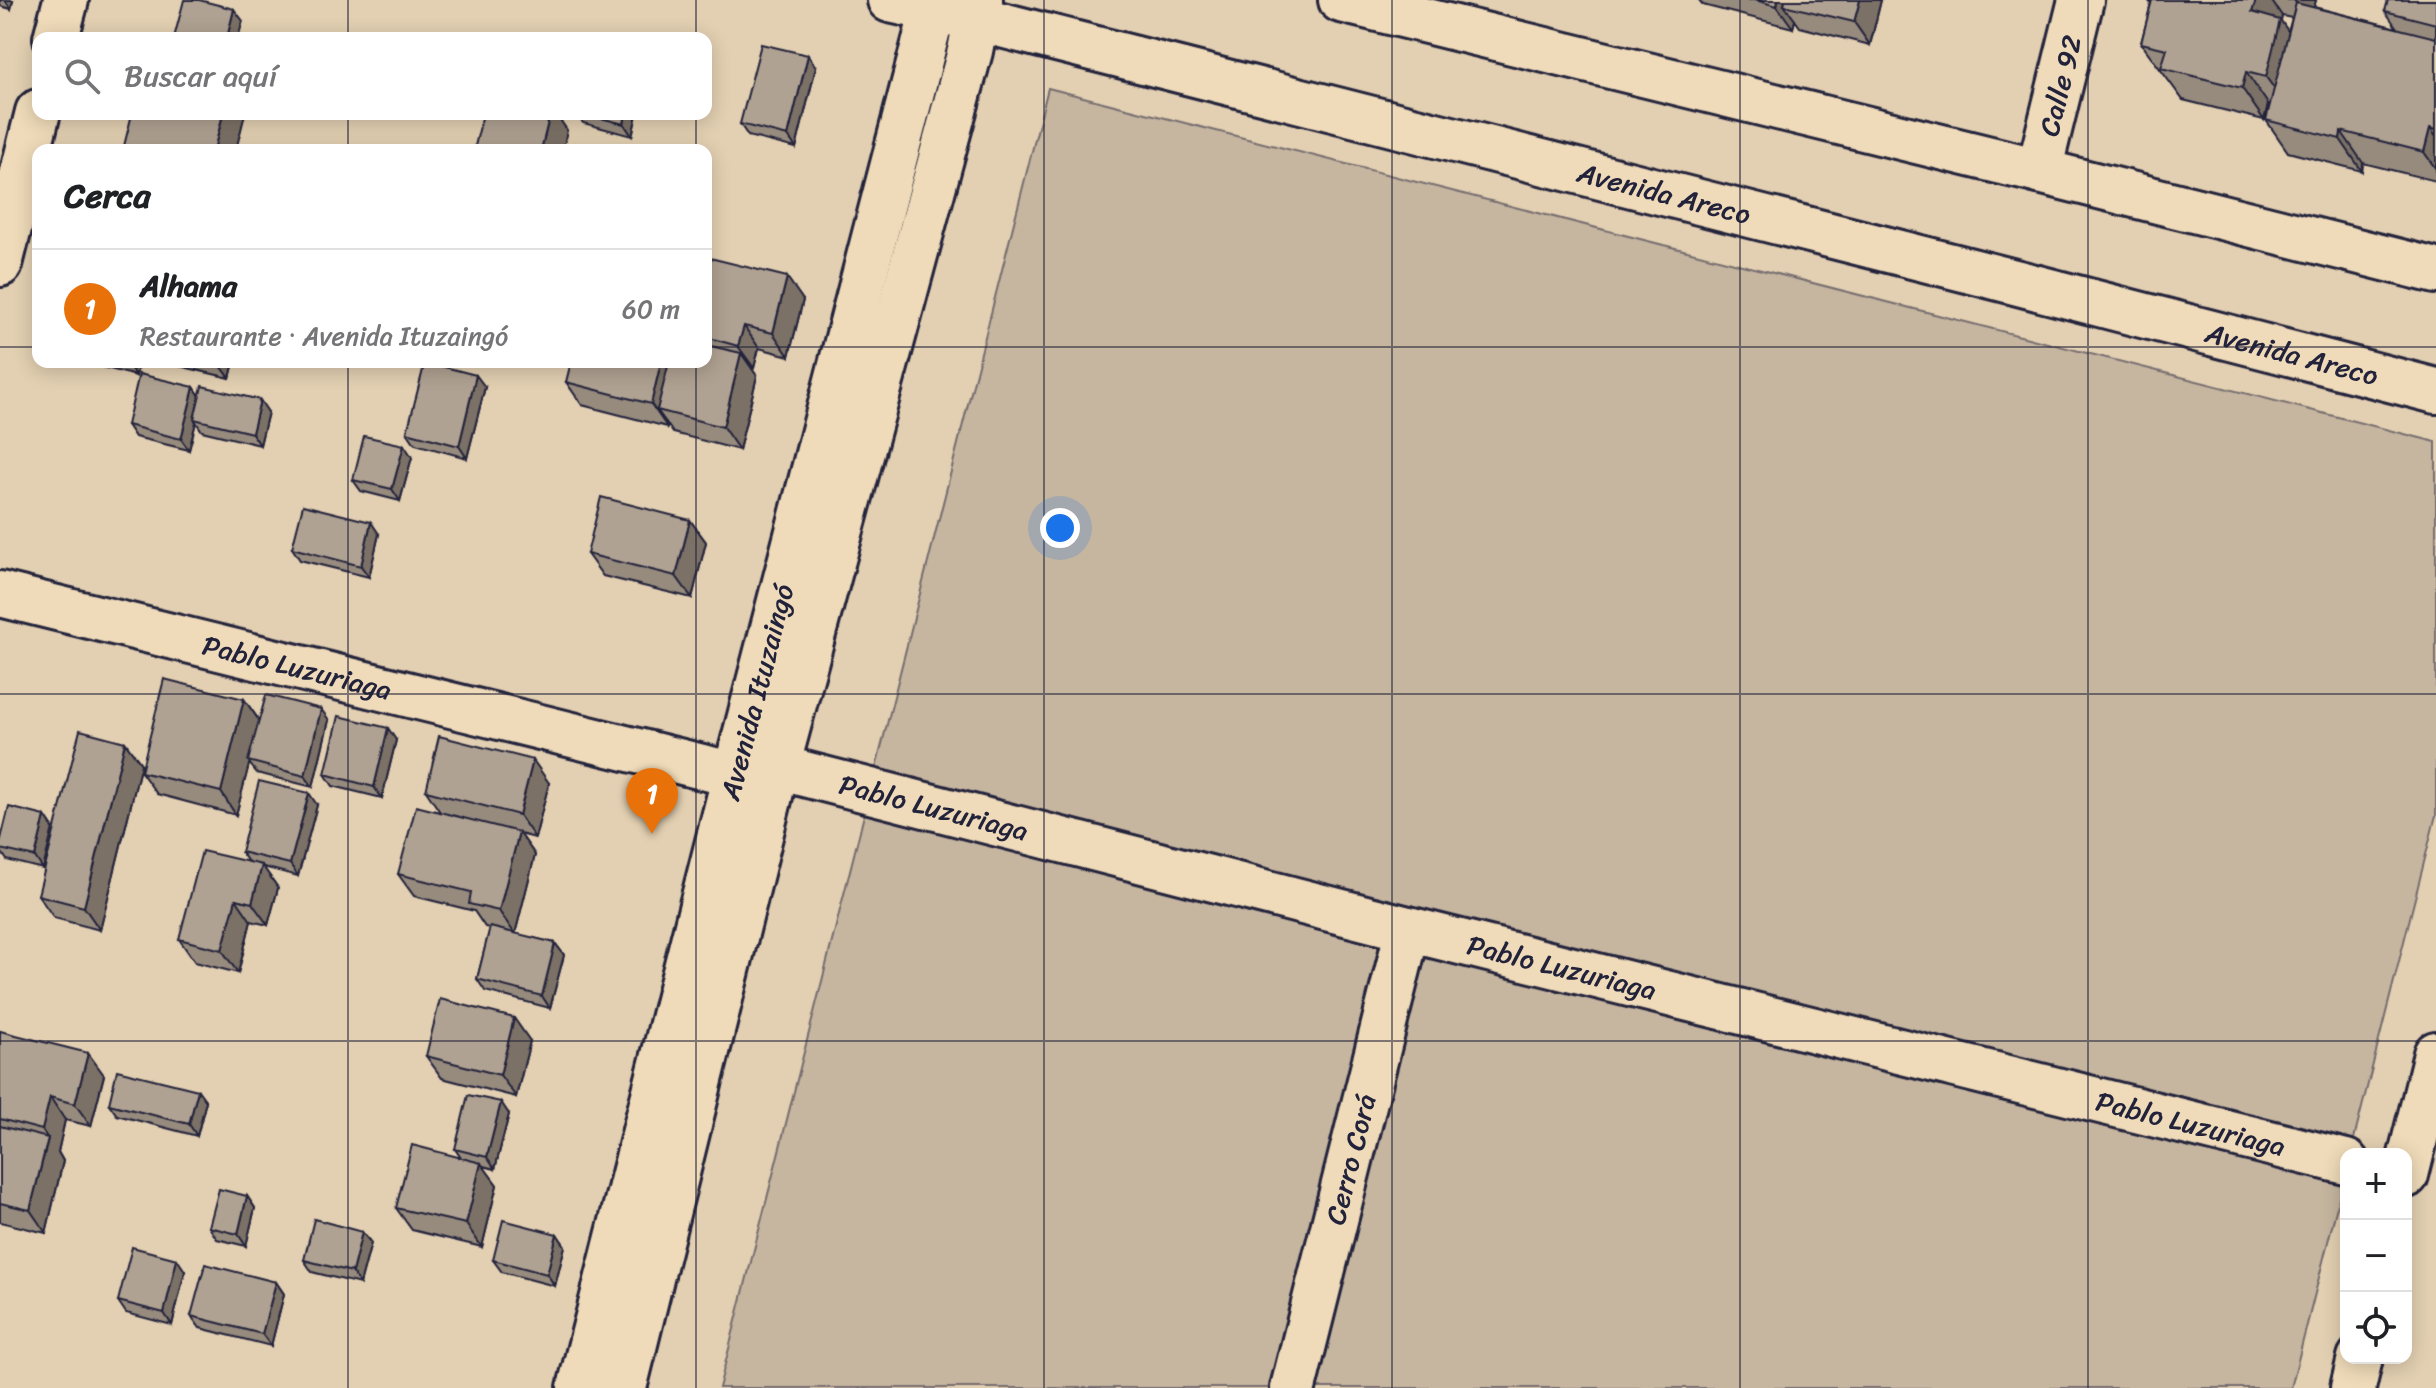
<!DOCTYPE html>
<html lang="es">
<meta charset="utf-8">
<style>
:root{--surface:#fff;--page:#f2f2f2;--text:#202124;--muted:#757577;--line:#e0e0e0;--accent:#7c3aed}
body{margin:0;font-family:Sriracha,sans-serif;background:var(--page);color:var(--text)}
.controls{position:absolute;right:24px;bottom:24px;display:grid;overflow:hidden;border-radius:16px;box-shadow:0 4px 20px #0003}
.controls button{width:72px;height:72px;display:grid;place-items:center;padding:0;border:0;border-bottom:2px solid var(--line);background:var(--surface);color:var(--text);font:40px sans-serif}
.you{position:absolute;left:1060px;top:528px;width:28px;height:28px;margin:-20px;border:6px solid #fff;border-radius:50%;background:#1a73e8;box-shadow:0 0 0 12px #1a73e833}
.badge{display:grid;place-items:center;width:52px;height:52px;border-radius:50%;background:var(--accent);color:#fff;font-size:26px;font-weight:700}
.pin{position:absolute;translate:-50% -66px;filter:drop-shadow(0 2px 4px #0008)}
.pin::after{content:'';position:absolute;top:42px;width:28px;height:24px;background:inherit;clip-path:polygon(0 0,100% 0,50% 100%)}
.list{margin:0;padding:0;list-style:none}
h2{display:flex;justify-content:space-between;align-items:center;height:104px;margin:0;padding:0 32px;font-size:34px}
h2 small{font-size:26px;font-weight:400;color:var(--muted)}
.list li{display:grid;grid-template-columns:52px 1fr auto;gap:24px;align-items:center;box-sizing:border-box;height:120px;padding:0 32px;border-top:2px solid var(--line)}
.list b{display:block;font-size:30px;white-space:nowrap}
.list p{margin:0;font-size:26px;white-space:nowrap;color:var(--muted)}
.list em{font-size:26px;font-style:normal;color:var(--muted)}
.icon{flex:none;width:44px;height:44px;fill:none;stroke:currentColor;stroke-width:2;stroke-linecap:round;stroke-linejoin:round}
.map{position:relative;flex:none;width:2436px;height:1388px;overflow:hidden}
.search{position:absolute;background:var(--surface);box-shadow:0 4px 20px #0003;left:32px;top:32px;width:680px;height:88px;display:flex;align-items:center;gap:20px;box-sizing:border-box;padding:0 28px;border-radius:16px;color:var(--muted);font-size:30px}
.panel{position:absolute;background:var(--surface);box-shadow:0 4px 20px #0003;left:32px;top:144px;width:680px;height:224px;border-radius:16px}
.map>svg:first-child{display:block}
</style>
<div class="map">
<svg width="2436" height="1388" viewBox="0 0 2436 1388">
<rect width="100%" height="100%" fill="#e3d0b2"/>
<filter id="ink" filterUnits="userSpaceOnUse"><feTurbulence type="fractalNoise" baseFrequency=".0125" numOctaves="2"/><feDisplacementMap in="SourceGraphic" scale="16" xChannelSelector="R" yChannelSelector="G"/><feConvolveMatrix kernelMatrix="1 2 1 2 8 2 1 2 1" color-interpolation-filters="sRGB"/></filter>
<g filter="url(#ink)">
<path fill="#c6b6a0" stroke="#746c6e" stroke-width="2" d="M1048,88L2436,442V815L2291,1388H719Z"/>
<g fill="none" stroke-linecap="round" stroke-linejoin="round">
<defs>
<g id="minor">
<path d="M56,38L66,0"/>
<path id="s1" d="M2039,171L2081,0"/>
<path d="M0,264L38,112"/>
<path id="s2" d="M0,594L735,775"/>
<path id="s3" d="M777,767L1408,929L2346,1162"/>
<path d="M2406,1175L2436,1054"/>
<path id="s4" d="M1293,1388L1408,929"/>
<path d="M2353,1388L2360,1358"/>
</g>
<g id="major">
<path id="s5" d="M890,0L978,19L2003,279L2436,391"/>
<path d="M1341,0L2039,171L2436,271"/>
<path id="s6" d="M580,1388L735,775L933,10L940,0"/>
<path d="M624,1388L777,767L970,51L980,0"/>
</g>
</defs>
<use href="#minor" stroke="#22223b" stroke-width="50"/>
<use href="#major" stroke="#22223b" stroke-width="50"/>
<use href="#minor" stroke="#efdbb9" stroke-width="44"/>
<use href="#major" stroke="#efdbb9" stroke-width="44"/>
</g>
<path fill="#978b7e" stroke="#22223b" stroke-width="2" fill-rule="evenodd" d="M0,0H13L11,9L0,6Z
M1699,0H1881L1870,45L1800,27L1795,20L1793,28L1703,5Z
M2148,0H2316L2314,7L2397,28L2385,11L2436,0V181L2363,163L2362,171L2288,152L2266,120L2270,104H2268L2264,120L2183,100L2141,43L2151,4ZM2282,16L2292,18L2288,32L2281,21Z
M816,67L796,148L748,136L740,124Z
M577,114H637L632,136L583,123Z
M706,257L803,300L789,356L759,348L754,368H751L757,376L739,450L673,433L667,424V427L582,405L566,382L706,362Z
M92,362H139L136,376L94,365Z
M162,362H234L230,378Z
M194,387L200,396L268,412L260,445L202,431L196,422L189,450L135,437L127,425Z
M485,387L467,458L415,444L407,432Z
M412,457L400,501L361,491L353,480Z
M690,520L706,542L692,598L603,576L587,554Z
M379,534L369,577L300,560L292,548Z
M244,699L259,720H329L313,787L257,773L249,763L236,815L157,794L141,772Z
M396,740L382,798L333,786L325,774Z
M125,742L141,764L100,930L54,918L38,895Z
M549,783L535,838L520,834L535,855L515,934L555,943L564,955L550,1008L485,991L477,979L490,928L485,927L474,911L414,896L398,874L440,812L426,791Z
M317,805L298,876L263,867L278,888L268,925L251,921L238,973L195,962L179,939L248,862L241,852Z
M45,816L53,828L43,869L7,860L0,850V843Z
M0,1031L104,1075L91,1126L65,1120L58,1152L63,1161L46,1233L0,1222Z
M530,1041L516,1097L442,1078L426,1056Z
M206,1101L197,1136L117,1115L109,1104Z
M509,1114L495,1169L483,1166L497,1185L482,1247L412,1230L396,1208L461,1158L455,1149Z
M247,1196L255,1208L246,1246L217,1239L209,1227Z
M362,1232L371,1243L360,1284L312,1272L304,1260Z
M557,1234L565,1246L555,1286L502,1272L493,1260Z
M185,1271L172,1325L126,1313L118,1301Z
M276,1282L284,1294L271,1346L200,1328L191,1316Z"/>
<path fill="#7b7166" stroke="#22223b" stroke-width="2" d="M5,0H13L11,9Z
M1778,0H1800L1784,5L1795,20L1793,28L1777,6Z
M1860,0H1881L1870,45L1854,22Z
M2256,0H2271L2282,16L2281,21L2303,52L2289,109L2266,77L2252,12Z
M2294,0H2316L2310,23Z
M234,9L243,21L238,38H227Z
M808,55L816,67L796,148L788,136Z
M2246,72L2268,104L2264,120L2242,88Z
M223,114H245L236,150H214Z
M550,114H556L567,130L563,150H541Z
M626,114H637L632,136L624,124Z
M2430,128L2436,137V169L2424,152Z
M2341,131L2363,163L2362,171L2340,139Z
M787,277L803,300L789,356L773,333Z
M744,326L759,348L754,368L738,346Z
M741,353L757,376L739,450L723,427Z
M126,362H139L136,376Z
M218,362H234L230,378Z
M661,362H676L657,410L667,424V427L651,404Z
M476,375L485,387L467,458L459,446Z
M194,387L202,399L194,419L196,422L189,450L181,439Z
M260,400L268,412L260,445L252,433Z
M404,445L412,457L400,501L392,489Z
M690,520L706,542L692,598L676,576Z
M371,522L379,534L369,577L361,566Z
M244,699L260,722L236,815L221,792Z
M321,709L329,720L313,787L305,776Z
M388,728L396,740L382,798L374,787Z
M125,742L141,764L100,930L84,907Z
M533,760L549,783L535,838L519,815Z
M309,793L317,805L298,876L290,864Z
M45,816L53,828L43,869L35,857Z
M519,832L535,855L515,934L499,911Z
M262,865L278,888L268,925L252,903Z
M236,899L251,921L238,973L222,950Z
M555,943L564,955L550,1008L542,996Z
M514,1018L530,1041L516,1097L500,1075Z
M88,1053L104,1075L91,1126L75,1104Z
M198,1090L206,1101L197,1136L189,1124Z
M50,1097L65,1120L58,1152L63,1161L46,1233L30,1210L48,1139L42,1130Z
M501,1102L509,1114L495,1169L487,1157Z
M481,1163L497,1185L482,1247L466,1224Z
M247,1196L255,1208L246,1246L238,1234Z
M362,1232L371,1243L360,1284L352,1272Z
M557,1234L565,1246L555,1286L547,1274Z
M177,1259L185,1271L172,1325L164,1313Z
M276,1282L284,1294L271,1346L262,1334Z"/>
<path fill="#b0a292" stroke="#22223b" stroke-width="2" d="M184,0H199L234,9L227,38H174Z
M1755,0H1778L1777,6Z
M1785,0H1860L1854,22L1784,5Z
M2152,0H2256L2252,12L2280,20L2266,77L2246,72L2242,88L2161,68L2167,49L2141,43Z
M2388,0H2436V24L2385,11Z
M2296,3L2436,38V130L2430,128L2424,152L2341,131L2340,139L2266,120Z
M761,44L808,55L788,136L740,124Z
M132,114H223L214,150H123Z
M483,114H550L541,150H474Z
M585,114H626L624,124Z
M706,257L787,277L773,333L744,326L738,346L706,337Z
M706,345L741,353L723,427L657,410L669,362H706Z
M425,362L476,375L459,446L407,432Z
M571,362H661L651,404L566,382Z
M139,374L194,387L181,439L127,425Z
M202,386L260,400L252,433L194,419Z
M364,436L404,445L392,489L353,480Z
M601,497L690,520L676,576L587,554Z
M303,505L371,522L361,566L292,548Z
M164,679L244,699L221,792L141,772Z
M266,695L321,709L305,776L248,761Z
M339,716L388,728L374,787L325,774Z
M80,730L125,742L84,907L38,895Z
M439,736L533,760L519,815L426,791Z
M259,781L309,793L290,864L241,852Z
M416,806L519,832L499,911L469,904L471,892L398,874Z
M9,807L45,816L35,857L0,849V843Z
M202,851L262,865L252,903L236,899L222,950L179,939Z
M490,927L555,943L542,996L477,979Z
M440,999L514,1018L500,1075L426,1056Z
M0,1031L88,1053L75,1104L50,1097L42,1130L0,1119Z
M117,1070L198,1090L189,1124L109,1104Z
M468,1095L501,1102L487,1157L455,1149Z
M0,1126L48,1138L30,1210L0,1203Z
M412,1145L481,1163L466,1224L396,1208Z
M219,1189L247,1196L238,1234L209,1227Z
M314,1219L362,1232L352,1272L304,1260Z
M503,1220L557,1234L547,1274L493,1260Z
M132,1247L177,1259L164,1313L118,1301Z
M205,1264L276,1282L262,1334L191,1316Z"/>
</g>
<path fill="none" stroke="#22223b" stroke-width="2" stroke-opacity="0.55" d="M348,0V38M696,0V38M1044,0V1388M1392,0V1388M1740,0V1388M2088,0V1388M348,114V150M696,114V150M0,347H38M706,347H2436M348,362V1388M696,362V1388M0,694H2436M0,1041H2436"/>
<g text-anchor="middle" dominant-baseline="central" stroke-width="6" stroke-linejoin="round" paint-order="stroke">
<g font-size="28" fill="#22223b" stroke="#efdbb9">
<text stroke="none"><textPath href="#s1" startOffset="88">Calle 92</textPath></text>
<text stroke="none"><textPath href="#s5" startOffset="798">Avenida Areco</textPath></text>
<text stroke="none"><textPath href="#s5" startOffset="1446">Avenida Areco</textPath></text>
<text stroke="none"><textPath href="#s2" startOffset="306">Pablo Luzuriaga</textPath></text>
<text stroke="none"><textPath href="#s6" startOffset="718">Avenida Ituzaingó</textPath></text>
<text stroke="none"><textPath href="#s3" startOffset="162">Pablo Luzuriaga</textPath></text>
<text stroke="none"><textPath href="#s3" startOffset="810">Pablo Luzuriaga</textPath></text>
<text stroke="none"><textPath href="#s3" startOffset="1458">Pablo Luzuriaga</textPath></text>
<text stroke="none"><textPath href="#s4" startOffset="236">Cerro Corá</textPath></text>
</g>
</g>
</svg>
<div class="controls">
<button>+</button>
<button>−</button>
<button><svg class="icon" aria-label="locate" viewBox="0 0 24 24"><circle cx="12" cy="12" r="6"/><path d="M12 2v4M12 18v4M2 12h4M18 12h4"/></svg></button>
</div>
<div class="you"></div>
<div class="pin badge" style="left:652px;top:834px;background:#e8710a">1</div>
<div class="search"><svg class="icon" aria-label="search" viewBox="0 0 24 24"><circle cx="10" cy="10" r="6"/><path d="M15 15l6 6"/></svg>Buscar aquí</div>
<section class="panel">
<h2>Cerca<small></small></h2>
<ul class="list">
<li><span class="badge" style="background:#e8710a">1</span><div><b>Alhama</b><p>Restaurante · Avenida Ituzaingó</p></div><em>60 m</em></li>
</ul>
</section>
</div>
